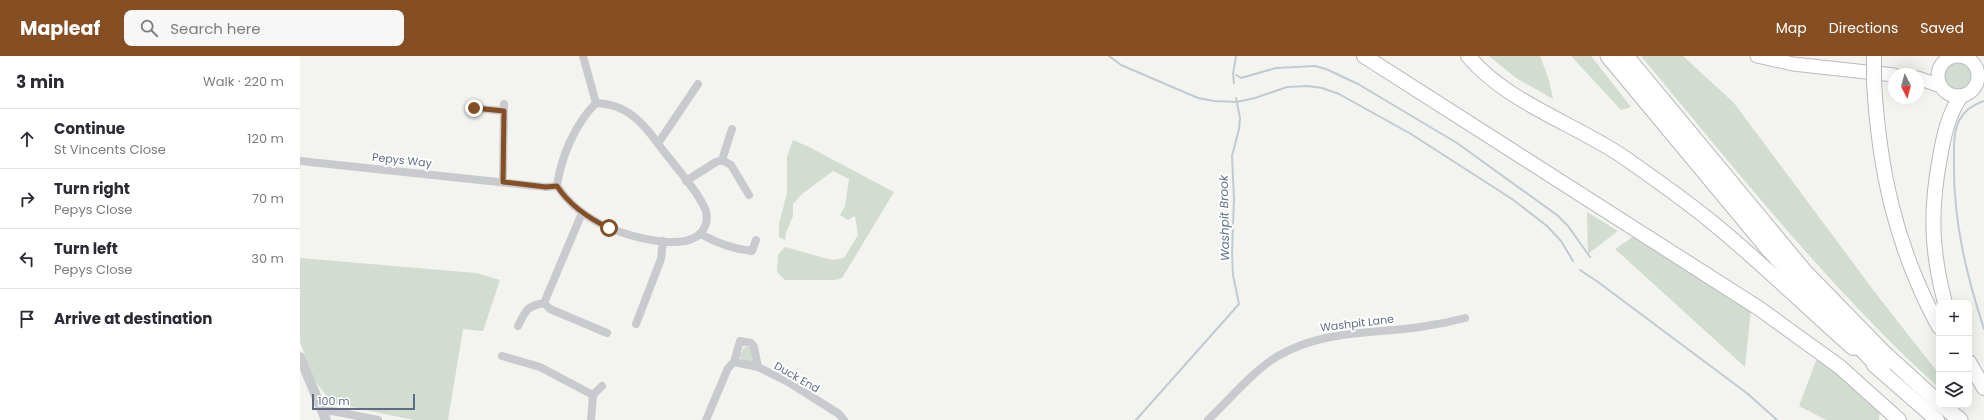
<!DOCTYPE html>
<meta charset="utf-8">
<style>
:root{--surface:#fff;--page:#f7f7f7;--text:#2b2b33;--muted:#7c7c81;--line:#e1e1e2;--accent:#854e23}
body{margin:0;font-family:Poppins,sans-serif;background:var(--page);color:var(--text)}
.controls{position:absolute;right:12px;bottom:12px;display:grid;overflow:hidden;border-radius:8px;box-shadow:0 4px 16px #0002}
.controls button{width:36px;height:36px;display:grid;place-items:center;padding:0;border:0;border-bottom:1px solid var(--line);background:var(--surface);color:var(--text);font:20px sans-serif}
.compass{position:absolute;left:1588px;top:12px;width:36px;height:36px;border-radius:50%;background:var(--surface);box-shadow:0 4px 16px #0002;rotate:174deg}
.scale{position:absolute;left:12px;bottom:10px;width:103px;box-sizing:border-box;padding-left:4px;border:2px solid #606c84;border-top:0;font-size:11px;line-height:14px;white-space:nowrap;color:#606c84;-webkit-text-stroke:3px #fff;paint-order:stroke}
.stop{position:absolute;width:12px;height:12px;margin:-9px;border:3px solid #854e23;border-radius:50%;background:#fff}
.stop.end{background:#854e23;border-color:#fff;box-shadow:0 1px 4px #0008}
.list{margin:0;padding:0;list-style:none}
h2{display:flex;justify-content:space-between;align-items:center;height:52px;margin:0;padding:0 16px;font-size:17px}
h2 small{font-size:13px;font-weight:400;color:var(--muted)}
.list li{display:grid;grid-template-columns:26px 1fr auto;gap:12px;align-items:center;box-sizing:border-box;height:60px;padding:0 16px;border-top:1px solid var(--line)}
.list b{display:block;font-size:15px;white-space:nowrap}
.list p{margin:0;font-size:13px;white-space:nowrap;color:var(--muted)}
.list em{font-size:13px;font-style:normal;color:var(--muted)}
.icon{flex:none;width:22px;height:22px;fill:none;stroke:currentColor;stroke-width:2;stroke-linecap:round;stroke-linejoin:round}
.map{position:relative;flex:none;width:1684px;height:364px;overflow:hidden}
header{display:flex;align-items:center;gap:24px;box-sizing:border-box;height:56px;padding:0 20px;background:var(--accent);color:#fff}
header strong{font-size:19px}
nav{display:flex;gap:22px;margin-inline-start:auto;font-size:14px}
.search{width:280px;height:36px;background:var(--page);display:flex;align-items:center;gap:10px;box-sizing:border-box;padding:0 14px;border-radius:8px;color:var(--muted);font-size:15px}
main{display:flex}
aside{flex:1;background:var(--surface)}
.map>svg:first-child{display:block}
</style>
<header>
<strong>Mapleaf</strong>
<div class="search"><svg class="icon" aria-label="search" viewBox="0 0 24 24"><circle cx="10" cy="10" r="6"/><path d="M15 15l6 6"/></svg>Search here</div>
<nav><a>Map</a><a>Directions</a><a>Saved</a></nav>
</header>
<main>
<aside>
<h2>3 min<small>Walk · 220 m</small></h2>
<ul class="list">
<li><svg class="icon" aria-label="ahead" viewBox="0 0 24 24"><path d="M12 20V5M6 11l6-6 6 6"/></svg><div><b>Continue</b><p>St Vincents Close</p></div><em>120 m</em></li>
<li><svg class="icon" aria-label="right" viewBox="0 0 24 24"><path d="M7 20v-9h11M14 6l5 5-5 5"/></svg><div><b>Turn right</b><p>Pepys Close</p></div><em>70 m</em></li>
<li><svg class="icon" aria-label="left" viewBox="0 0 24 24"><path d="M17 20v-9H6M10 6l-5 5 5 5"/></svg><div><b>Turn left</b><p>Pepys Close</p></div><em>30 m</em></li>
<li><svg class="icon" aria-label="arrive" viewBox="0 0 24 24"><path d="M6 21V4h12l-3 4 3 4H6"/></svg><div><b>Arrive at destination</b></div></li>
</ul>
</aside>
<div class="map">
<svg width="1684" height="364" viewBox="0 0 1684 364">
<rect width="100%" height="100%" fill="#f3f4ef"/>
<path fill="#d2dcd0" d="M1189,0H1240L1249,24L1253,43L1216,22Z
M1271,0H1291L1331,51L1321,54Z
M1341,0H1383L1434,47L1577,239L1639,318V332C1529,232 1436,114 1341,0Z
M1640 21a16 16 0 1 1 32 0a16 16 0 1 1-32 0Z
M493,84L509,91L594,136L542,222L535,224H485L477,216L478,199L485,191L532,204L544,202L558,179L555,160L548,164L540,159L545,150L549,123L533,115L502,138L493,148V160L486,177L485,184L479,181V168L487,137V101Z
M1287,156L1318,175L1288,198Z
M1334,180L1451,253L1445,311L1315,193Z
M0,202L176,217L200,224L183,275L163,273L148,364H114L32,347L15,325L0,286Z
M444,291H452L453,306L443,305L439,301Z
M1517,302L1580,350L1579,364H1526L1499,350Z"/>
<g fill="none" stroke-linecap="round" stroke-linejoin="round">
<path stroke="#c2cad1" stroke-width="2" d="M809,0L821,9L898,42L914,45L937,46L955,42L987,31L1008,30L1022,32L1039,38L1111,78L1212,143L1247,170L1261,185L1273,205
M936,19L941,22L976,12L1015,10L1026,13L1058,28L1157,87L1257,159L1268,170L1290,201
M934,27L933,18L936,0
M1684,45C1675,48 1665,54 1660,63C1653,75 1654,91 1654,105C1653,163 1666,218 1684,273
M1280,214L1298,226L1448,338L1477,364
M836,364L939,248L933,219L932,198L934,143L932,100L939,73L940,62L936,42"/>
<defs>
<path id="primary" d="M1638 20a20 20 0 1 1 40 0a20 20 0 1 1-40 0Z
M1457,0L1493,8L1594,19
M1618,22L1640,30"/>
<path id="trunk" d="M1064,0L1460,253L1540,311L1599,364
M1168,0C1207,47 1276,68 1325,102C1355,123 1385,144 1413,167C1462,207 1506,251 1553,292
M1574,26C1579,114 1596,192 1639,271
M1645,247C1631,194 1630,154 1640,101C1644,79 1648,59 1661,40
M1669,306L1684,332
M1574,309L1637,364"/>
<path id="motorway" d="M1308,0L1470,195L1583,316
M1326,0L1505,216L1582,295L1639,347
M1642,349L1660,364"/>
</defs>
<use href="#primary" stroke="#babcc1" stroke-width="15"/>
<use href="#trunk" stroke="#b7b9bd" stroke-width="16"/>
<use href="#motorway" stroke="#b7b9bd" stroke-width="17"/>
<path stroke="#c8cace" stroke-width="8" d="M283,0L296,47
M296,47C311,48 321,51 333,60C349,72 357,88 370,103C382,119 399,137 406,155C407,160 407,166 405,170C393,202 318,178 297,166C280,157 267,145 257,130C261,101 275,68 296,47Z
M174,52L204,55
M359,86L398,28
M422,104L432,73
M0,105L246,131L257,130
M386,125L416,106L422,104L431,109L449,139
M203,126L204,48
M401,178C418,188 433,193 452,195L456,184
M244,247L282,157
M336,268L361,203L363,185
M218,270C226,254 227,250 244,247L250,253L307,277
M202,300L240,311L293,339L291,364
M434,306L458,311L490,327L539,358L544,364
M434,306L440,285L451,287L454,291L458,311
M293,339L302,330
M22,355H32L78,364
M406,364L428,312L434,306
M908,364C927,346 956,312 978,300C1022,274 1071,278 1120,271C1135,269 1150,266 1165,262"/>
<path stroke="#c8cace" stroke-width="10" d="M0,301L26,364"/>
<use href="#primary" stroke="#fff" stroke-width="13"/>
<use href="#trunk" stroke="#fff" stroke-width="14"/>
<use href="#motorway" stroke="#fff" stroke-width="15"/>
<defs>
<path id="trunk-bridge" d="M1574,26V0"/>
</defs>
<use href="#trunk-bridge" stroke="#b7b9bd" stroke-width="16" stroke-linecap="butt"/>
<use href="#trunk-bridge" stroke="#fff" stroke-width="14"/>
</g>
<g fill="none" stroke-linecap="round" stroke-linejoin="round">
<path stroke="#854e23" stroke-width="5" d="M174,52L204,55L203,126L246,131L257,130C270,150 288,162 309,172"/>
</g>
<g text-anchor="middle" dominant-baseline="central" stroke-width="4" stroke-linejoin="round" paint-order="stroke">
<g font-size="11" fill="#606c84" stroke="#fff">
<text transform="translate(102 104) rotate(6)">Pepys Way</text>
<text transform="translate(1057 267) rotate(-7)">Washpit Lane</text>
<text transform="translate(497 321) rotate(30)">Duck End</text>
</g>
<g font-size="12" font-style="italic" fill="#607489" stroke="#fff">
<text transform="translate(924 162) rotate(-91)">Washpit Brook</text>
</g>
</g>
</svg>
<div class="controls">
<button>+</button>
<button>−</button>
<button><svg class="icon" aria-label="layers" viewBox="0 0 24 24"><path d="M12 4l9 5-9 5-9-5zM3 14l9 5 9-5"/></svg></button>
</div>
<svg class="compass" viewBox="-18 -18 36 36"><path d="M0-13l5 13h-10z" fill="#e53935"/><path d="M0 13l5-13h-10z" fill="#7c7c81"/></svg>
<div class="scale">100 m</div>
<div class="stop" style="left:309px;top:172px"></div>
<div class="stop end" style="left:174px;top:52px"></div>
</div>
</main>
